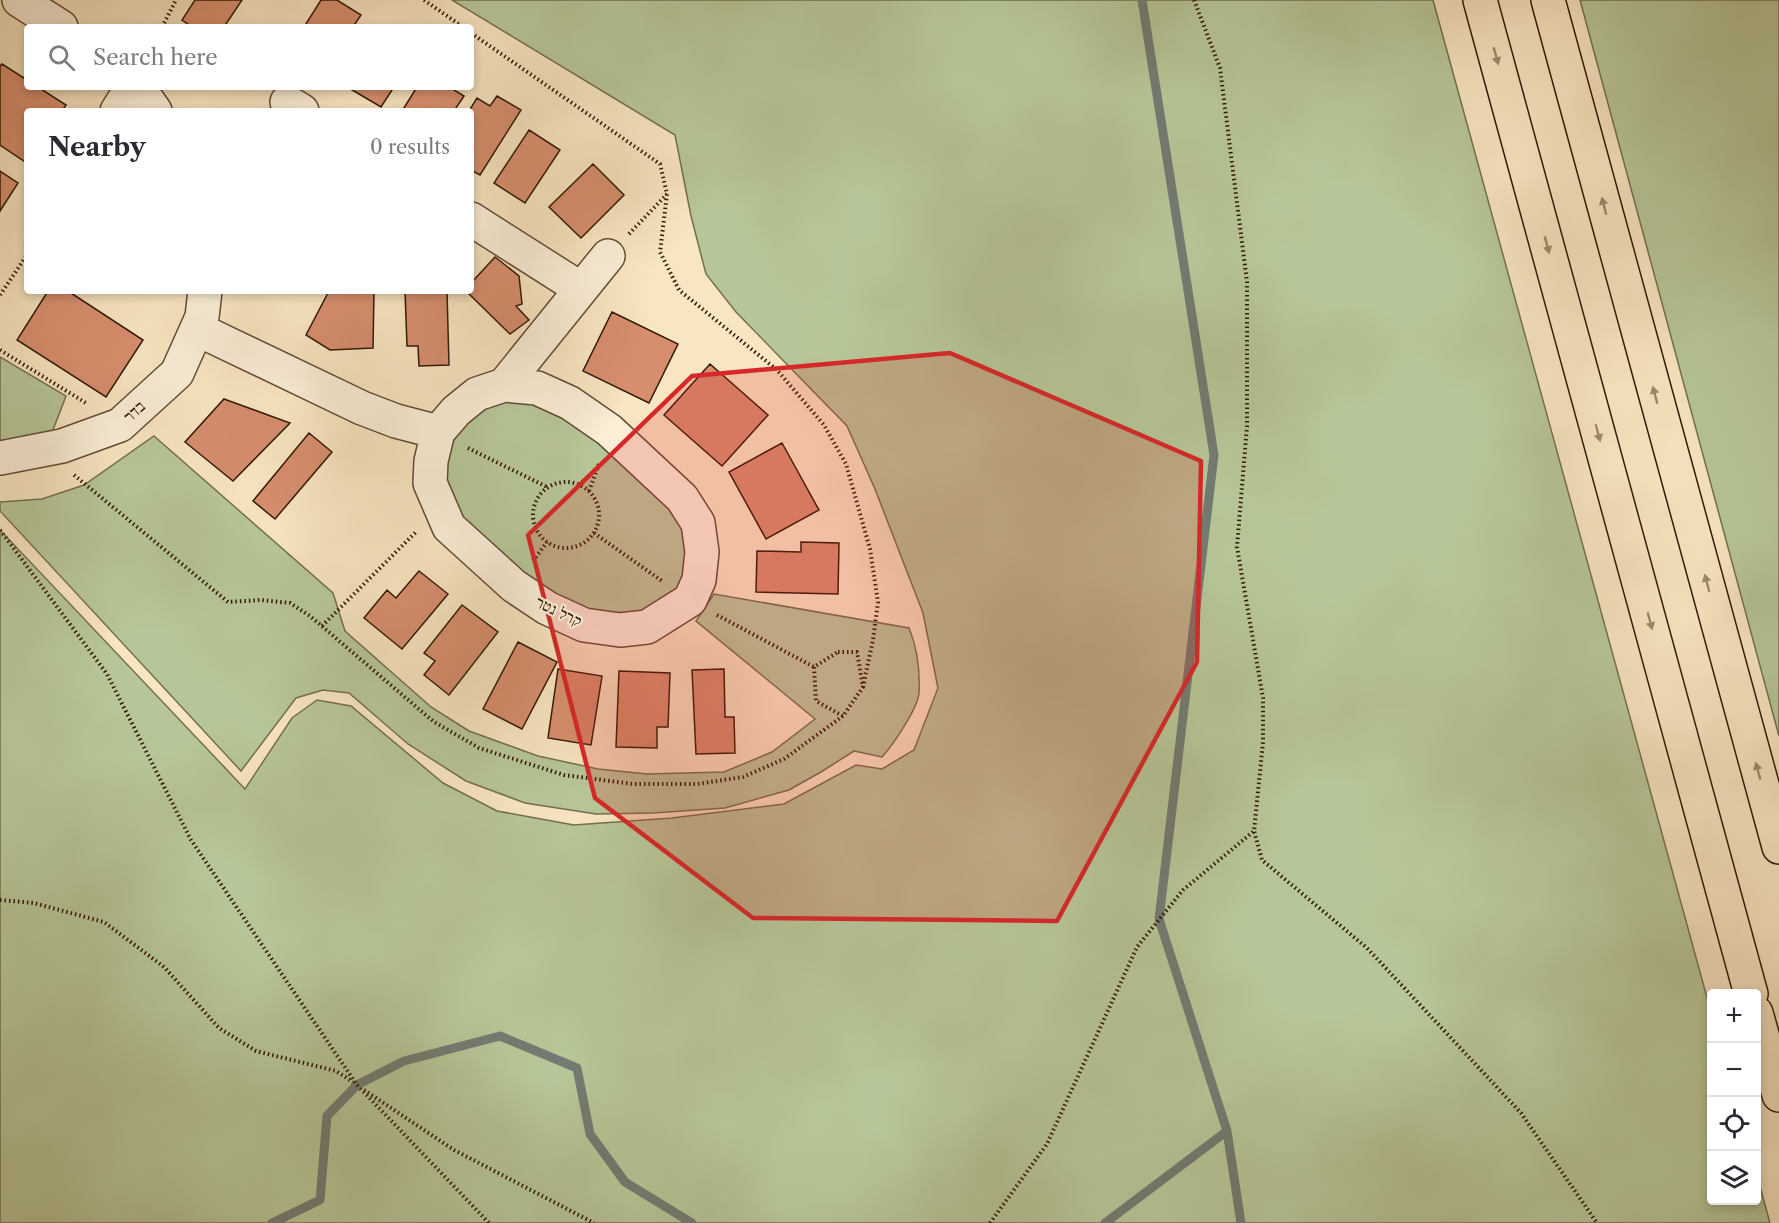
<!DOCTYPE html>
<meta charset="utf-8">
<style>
:root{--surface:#fff;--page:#f2f2f3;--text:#2b2b33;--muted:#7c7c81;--line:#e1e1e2}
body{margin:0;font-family:"Libre Caslon Text","Frank Ruhl Libre",serif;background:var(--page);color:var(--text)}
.controls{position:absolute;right:18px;bottom:18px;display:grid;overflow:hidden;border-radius:6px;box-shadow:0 3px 9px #0003}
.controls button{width:54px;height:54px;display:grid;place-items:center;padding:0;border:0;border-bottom:2px solid var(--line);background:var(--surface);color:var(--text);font:30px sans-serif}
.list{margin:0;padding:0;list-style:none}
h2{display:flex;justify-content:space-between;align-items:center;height:78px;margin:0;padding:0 24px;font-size:26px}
h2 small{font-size:20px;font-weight:400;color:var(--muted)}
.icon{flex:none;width:33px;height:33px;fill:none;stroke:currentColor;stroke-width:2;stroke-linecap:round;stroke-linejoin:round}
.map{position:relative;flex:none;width:1779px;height:1223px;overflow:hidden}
.search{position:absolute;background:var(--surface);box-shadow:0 3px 9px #0003;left:24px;top:24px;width:450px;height:66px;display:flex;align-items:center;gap:15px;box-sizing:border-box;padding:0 21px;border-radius:6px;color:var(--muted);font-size:22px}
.panel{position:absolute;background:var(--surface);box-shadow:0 3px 9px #0003;left:24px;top:108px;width:450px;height:186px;border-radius:6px}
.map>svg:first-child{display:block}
</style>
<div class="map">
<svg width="1779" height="1223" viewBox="0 0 1779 1223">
<rect width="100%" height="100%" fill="#f8e5c1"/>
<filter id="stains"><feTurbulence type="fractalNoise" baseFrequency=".00333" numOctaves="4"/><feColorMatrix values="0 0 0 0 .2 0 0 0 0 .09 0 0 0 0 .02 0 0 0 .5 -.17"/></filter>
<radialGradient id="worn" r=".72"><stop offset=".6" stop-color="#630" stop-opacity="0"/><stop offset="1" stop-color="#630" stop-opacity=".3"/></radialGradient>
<path fill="#b7c698" stroke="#746f50" stroke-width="1.5" d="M452,0H1433L1711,1012L1712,1200H1756L1757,1176L1770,1223H0V530L245,789L292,718L317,700L351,706L443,783L497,811L574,825L672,818L784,804L856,765L882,769L914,750L938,688L923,613L875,489L847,426L736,312L706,274L691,216L675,135Z
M1580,0H1779V736Z
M0,357L66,396L51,435L0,443Z
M506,397L534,400L601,439L673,507L686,527L689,552L680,592L643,615L587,613L553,598L459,519L442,481L449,438L465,420Z
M154,436L333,593L345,631L431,707L469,731L538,756L598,769L647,774L724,772L772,752L815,719L696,621L714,594L909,628C917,647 920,672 919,693C918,708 893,745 882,757L854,751L821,772L789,790L725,808L653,813L596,814L525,803L466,781L408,744L349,693L323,690L296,698L241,771L0,511V502L42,499L84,485Z"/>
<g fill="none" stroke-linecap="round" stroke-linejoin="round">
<path stroke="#737b72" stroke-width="9" d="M1142,0L1214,455L1159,919L1227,1131L1241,1223
M272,1223L320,1200L327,1116L357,1085L404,1061L500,1036L577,1068L590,1134L625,1182L692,1223
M1105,1223L1227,1131"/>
</g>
<path fill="#d78e6e" stroke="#311807" stroke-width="1.5" d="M195,0H242L224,27H192L182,20Z
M321,0H337L361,15L353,27H304Z
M2,64L27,80V87H38L66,105L62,111H27V163L0,145V66Z
M347,87H394L381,107Z
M417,87H455L454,90L464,96L454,111H402Z
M497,96L521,110L480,175L471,170V111H469L477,98L490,106Z
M529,130L560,150L525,203L494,183Z
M593,164L624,195L581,238L549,207Z
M0,171L18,183L0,211Z
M495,257L519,276L522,304L516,306L529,320L510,334L466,291H471V283Z
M48,291H68L143,340L106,397L17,340Z
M329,291H374L373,348L330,350L306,335Z
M405,291H447L449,365L419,366L418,346H407Z
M612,312L678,344L649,403L583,371Z
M710,364L768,415L722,466L664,415Z
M224,399L290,423L233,481L185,442Z
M309,433L332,452L275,519L253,501Z
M782,443L819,510L766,539L729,472Z
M801,542L839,543L838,594L756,592L757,551L801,552Z
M419,571L448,594L402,649L364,618L387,590L396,598Z
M462,605L498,632L449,695L424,675L435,661L424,653Z
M518,642L557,662L522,729L483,709Z
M558,669L602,676L591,745L548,738Z
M724,669L725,717H734L735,753L696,754L692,670Z
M619,671L670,673L668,727H657V748L616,747Z"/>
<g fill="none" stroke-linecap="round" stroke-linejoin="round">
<defs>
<path id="street" d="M19,0L61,27
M138,87L155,111
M287,102L302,111
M117,111L132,87
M471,219L581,289
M197,329L362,408L396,421L438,432
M504,385L537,388L570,403L609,430L682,498L698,523L702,552L699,580L690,600L647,627L620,630L584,625L547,608L514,586L449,527L430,483L431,461L438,432L456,411L477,394Z
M504,385L608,256
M0,458L62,446L120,425L177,373L202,317L205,291"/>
<path id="highway" d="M1480,0L1751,994
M1548,0L1779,847
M1756,1013L1779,1095"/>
</defs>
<use href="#street" stroke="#634b36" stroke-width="36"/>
<use href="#highway" stroke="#311807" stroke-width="36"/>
<path stroke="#311807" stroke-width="4" stroke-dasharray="1.5 3" stroke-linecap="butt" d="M424,0L463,27
M1194,0L1220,68L1247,282V426L1237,547L1263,698V742L1254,831L1262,860L1367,948L1521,1113L1597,1223
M162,27L176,0
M471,33L660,164L667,194L660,252L679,290L777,370L824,425L846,464L870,549L878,602L873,640L863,687
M629,234L667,194
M0,295L27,255
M0,350L86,403
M468,448L547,487
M74,475L228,602L261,600L290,603L310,616L434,722L479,748L564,775L633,784H697L743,777L784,759L843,716
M533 515a33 33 0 1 1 66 0a33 33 0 1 1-66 0Z
M589,491L599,464
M0,530L107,674L191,840L357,1085L489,1223
M594,533L662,581
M533,561L547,542
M717,615L814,667
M322,626L417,531
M838,652H857L863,687L843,716L816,701L814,667Z
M0,900L34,903L104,922L164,967L219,1028L256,1051L336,1071L353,1082
M364,1090L454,1150L594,1223
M990,1223L1047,1144L1137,947L1183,890L1254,831"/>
<use href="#street" stroke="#faeed7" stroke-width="33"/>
<use href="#highway" stroke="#f8e5c1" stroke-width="33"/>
</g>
<defs><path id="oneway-solid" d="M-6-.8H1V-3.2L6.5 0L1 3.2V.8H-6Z" transform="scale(1.5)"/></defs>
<g fill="#9e896d">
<use href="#oneway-solid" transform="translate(1496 56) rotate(75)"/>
<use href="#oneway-solid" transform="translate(1604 206) rotate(-105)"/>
<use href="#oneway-solid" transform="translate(1547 245) rotate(75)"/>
<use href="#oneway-solid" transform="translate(1655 395) rotate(-105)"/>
<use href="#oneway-solid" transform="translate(1598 433) rotate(75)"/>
<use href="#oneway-solid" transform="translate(1707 583) rotate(-105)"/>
<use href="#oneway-solid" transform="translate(1650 621) rotate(75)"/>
<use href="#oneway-solid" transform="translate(1758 771) rotate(-105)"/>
</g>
<path fill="#d62828" fill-opacity="0.2" stroke="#d62828" stroke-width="4.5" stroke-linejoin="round" d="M950,353L1201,461L1197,662L1057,921L753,918L595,798L528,535L692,376Z"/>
<g text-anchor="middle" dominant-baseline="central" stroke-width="4.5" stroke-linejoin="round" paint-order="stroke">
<g font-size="16" fill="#311807" stroke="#faeed7">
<text transform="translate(134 411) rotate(-42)">בדר</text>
<text transform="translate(559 611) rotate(26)">קרל נטר</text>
</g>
</g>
<rect width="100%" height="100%" filter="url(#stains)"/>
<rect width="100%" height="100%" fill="url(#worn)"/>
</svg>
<div class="controls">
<button>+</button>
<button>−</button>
<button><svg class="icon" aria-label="locate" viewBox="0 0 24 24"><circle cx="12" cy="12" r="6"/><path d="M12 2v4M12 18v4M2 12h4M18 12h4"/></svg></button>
<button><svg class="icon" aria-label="layers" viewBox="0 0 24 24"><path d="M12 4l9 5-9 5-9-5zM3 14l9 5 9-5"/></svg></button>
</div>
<div class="search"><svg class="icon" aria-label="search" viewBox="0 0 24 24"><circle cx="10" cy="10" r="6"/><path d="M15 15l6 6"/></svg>Search here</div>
<section class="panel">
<h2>Nearby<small>0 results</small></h2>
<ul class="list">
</ul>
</section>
</div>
